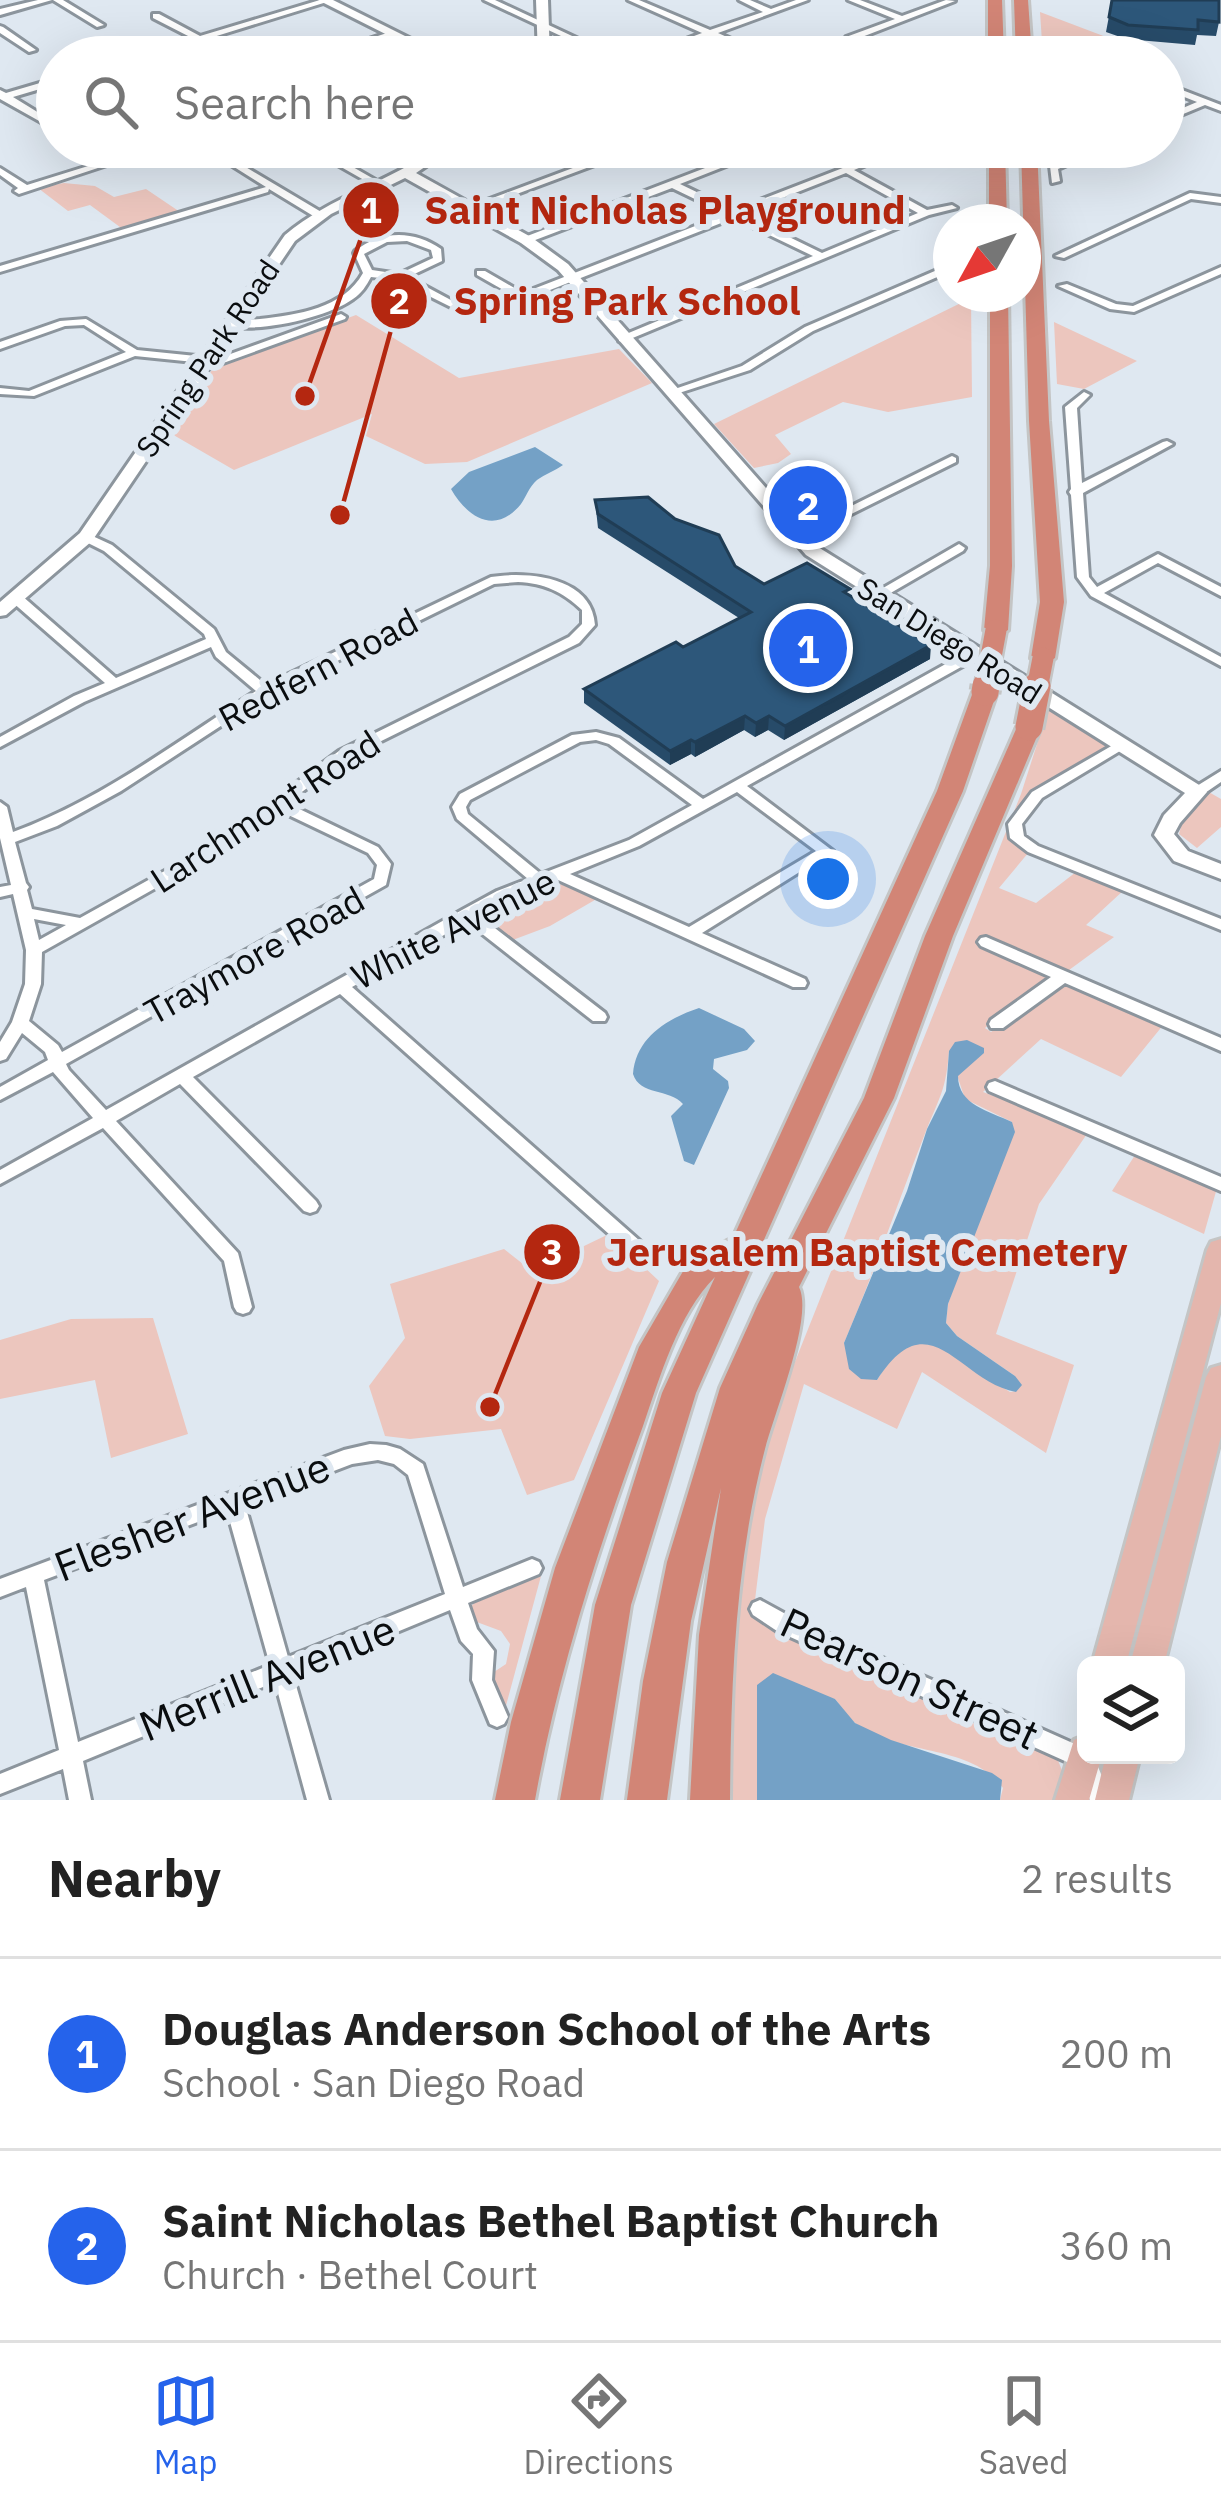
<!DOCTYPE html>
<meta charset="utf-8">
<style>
:root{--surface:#fff;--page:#f6f6f6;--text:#222;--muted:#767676;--line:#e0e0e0;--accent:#2563eb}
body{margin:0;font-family:"IBM Plex Sans",sans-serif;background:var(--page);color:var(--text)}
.controls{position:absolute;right:36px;bottom:36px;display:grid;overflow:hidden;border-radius:18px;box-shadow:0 12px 48px #0002}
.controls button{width:108px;height:108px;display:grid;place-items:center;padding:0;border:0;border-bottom:3px solid var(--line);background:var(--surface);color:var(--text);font:60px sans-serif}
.compass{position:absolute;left:933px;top:204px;width:108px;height:108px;border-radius:50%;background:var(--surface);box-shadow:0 12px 48px #0002;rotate:230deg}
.you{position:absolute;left:828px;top:879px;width:42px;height:42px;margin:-30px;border:9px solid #fff;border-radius:50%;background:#1a73e8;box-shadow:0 0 0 18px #1a73e833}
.badge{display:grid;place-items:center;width:78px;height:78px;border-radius:50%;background:var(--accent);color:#fff;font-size:39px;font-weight:700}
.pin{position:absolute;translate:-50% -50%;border:6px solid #fff;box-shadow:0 3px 12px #0006}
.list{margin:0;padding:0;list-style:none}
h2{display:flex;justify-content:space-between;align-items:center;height:156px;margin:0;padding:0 48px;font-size:51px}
h2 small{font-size:39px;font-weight:400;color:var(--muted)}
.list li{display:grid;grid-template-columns:78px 1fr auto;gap:36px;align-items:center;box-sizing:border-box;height:192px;padding:0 48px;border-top:3px solid var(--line)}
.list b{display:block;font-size:45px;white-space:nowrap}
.list p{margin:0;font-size:39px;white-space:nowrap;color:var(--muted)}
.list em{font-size:39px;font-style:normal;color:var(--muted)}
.icon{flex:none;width:66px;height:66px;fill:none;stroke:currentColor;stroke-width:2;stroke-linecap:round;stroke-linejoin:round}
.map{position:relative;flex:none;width:1221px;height:1800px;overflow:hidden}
.search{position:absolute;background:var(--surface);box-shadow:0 12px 48px #0002;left:36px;right:36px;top:36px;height:132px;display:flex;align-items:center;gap:30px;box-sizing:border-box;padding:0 42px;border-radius:66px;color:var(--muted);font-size:45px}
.sheet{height:540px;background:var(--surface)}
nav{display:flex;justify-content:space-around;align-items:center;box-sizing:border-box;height:168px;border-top:3px solid var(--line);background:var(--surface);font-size:33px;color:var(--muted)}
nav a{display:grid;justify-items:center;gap:6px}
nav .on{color:var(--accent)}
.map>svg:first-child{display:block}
</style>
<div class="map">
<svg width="1221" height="1800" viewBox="0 0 1221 1800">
<rect width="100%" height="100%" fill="#dfe8f1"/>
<path fill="#ecc6be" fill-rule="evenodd" d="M1040,12L1114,40L1069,57H1043Z
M64,183L95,186L114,197L146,189L183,214L124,230L90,205L68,211L38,188Z
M971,298L972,397L888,412L843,402L775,435L791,454L778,463L754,468L714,424Z
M356,315L459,378L619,349L652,383L467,462L425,464L366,436L372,414L234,470L170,433L214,367Z
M1054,322L1137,361L1084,389L1057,384Z
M1049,707L1110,745L1032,792L1007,837L1029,852L999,888L1036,903L1076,872L1124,890L1086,925L1114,937L1065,973L982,937L978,940L1051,976L985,1028L991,1032L1065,981L1164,1024L1121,1077L1041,1039L983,1092L1089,1131L1039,1204L996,1334L1074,1365L1046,1453L922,1372L897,1429L804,1384L765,1519L753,1616L1055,1753L1063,1773L1057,1800H1000L1003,1788C970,1742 896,1757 854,1722C847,1716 841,1706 835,1699L757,1685V1800H725L742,1551L777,1407L1021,794ZM949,1051L965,1099L1012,1122L948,1304L946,1323L957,1336L1015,1376L1016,1391L1010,1392C986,1377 940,1334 908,1345C894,1350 885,1368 877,1380L844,1343C874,1273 898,1202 926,1131C940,1096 946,1090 949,1051Z
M1207,791L1221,799V827L1197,848L1179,834L1184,816Z
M550,881L600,897L550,926L510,941L485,918L492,907Z
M1137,1152L1217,1188L1204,1234L1112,1191Z
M609,1234L659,1281L574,1480L527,1495L501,1429L410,1439L385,1436L369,1386L405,1338L390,1284L504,1249L532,1271Z
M153,1318L188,1434L111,1458L95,1380L0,1399V1340L71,1319Z
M541,1576L504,1713L491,1674L506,1664L510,1644L501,1631L474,1621L468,1610L476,1601Z"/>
<path fill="#74a1c6" d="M535,447L563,465C555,471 545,474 537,480C529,487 526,497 521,504C495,536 467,517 451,489L469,472Z
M699,1008L744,1029L755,1041L747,1050L714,1059L713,1069L728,1081L729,1088L694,1165L684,1161L671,1116L683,1104C669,1088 640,1096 633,1074C636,1038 666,1019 699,1008Z
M967,1040L984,1048V1053L958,1076C958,1105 989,1111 1012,1122L1015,1132L948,1304L946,1323L957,1336L1015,1376L1022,1385L1016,1392C958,1381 930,1298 877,1380L861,1379L849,1369L844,1343L907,1191L927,1129L946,1091L949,1051L955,1042Z
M773,1673L835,1699L855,1723L891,1740L992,1773L1002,1780L1000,1800H757V1685Z"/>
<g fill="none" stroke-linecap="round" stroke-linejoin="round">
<defs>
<path id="street" d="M38,0H52L0,15V9Z
M53,0H63L104,25L97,27Z
M320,0L330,1L207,39L239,57H228L199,42L147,57H134L192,38L153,18V14H159L200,36Z
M484,0H495L617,57H606Z
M628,0H639L710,30L763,12L739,0H750L771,9L796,0H808L718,33L771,57H760L710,36L650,57H638L702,33Z
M848,0H860L902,16L946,0L955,1L849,42L845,39L846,37L895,19Z
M0,26L3,27L36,50L29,52L0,33Z
M390,32L397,34L327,57H314Z
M57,78V84L13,97L57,124V131L0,99V90L6,93Z
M1164,83L1221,105V111L1205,105L1164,122V116L1197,102L1164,89Z
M83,147H94L113,163L19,194L14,191L18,188L0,175V168L27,185L101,162Z
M279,147H293L244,166L323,213V217H315L269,189L268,192L0,272V266L266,187L231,165Z
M306,147H318L386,186L378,188Z
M410,147H422L440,157L432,159Z
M629,147H643L471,211L463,209Z
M760,147H774L680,184L734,210L897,147H910L854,170L927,210L952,205L957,208L929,215L623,342L619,341V337L813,256L734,218L527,299L461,312L397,280L371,277C366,286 362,293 353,299C327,318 252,335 223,324C234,320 247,320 260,319C297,315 344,308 363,273L354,253L355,251C381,230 414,230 441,249L442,261L408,277L462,306L512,297L514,296L477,275V271H485L523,293L726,214L672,188L530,242H522V238ZM846,173L918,213L822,253L742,214ZM407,241L431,250L433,258L399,274L372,270L364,254L387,242Z
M1094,147H1107L1058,169L1060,181L1052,183L1050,166Z
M1190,193L1221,197V203L1191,199L1064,258L1055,256Z
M951,264V271L813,331L750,370L676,394L672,395L666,392L742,366L805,327Z
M1221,267V274L1134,312L1110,309L1058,286L1067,284L1116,304L1133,306Z
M341,314L346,317L345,319L201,371L195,368L204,363L135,356L34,396L0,394V388L29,391L126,352L84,325L65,326L0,349V342L60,321L86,319L137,350L206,357L211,361Z
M1084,392L1090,395L1077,408L1082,483L1163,442L1167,441L1173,444L1083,493L1089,577L1097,587L1158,554L1221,587V596L1158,563L1104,593L1221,657V666L1091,596L1077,577L1071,495L1069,492L1071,489L1065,407Z
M952,456L956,458V462L801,539H793L791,536Z
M86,533L112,545L214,629L226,652L266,685L491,577C529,571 592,577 595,625L579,643L349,757L287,803L378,847L391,864L386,885L66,1064L69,1070L106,1110L462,910L497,891L528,879L457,819L452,807L460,794L572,735L596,732L619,738L703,799L969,651H979L981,654L979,657L747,786L833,851L702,933L805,979L807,983L805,987H793L556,879L507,899L478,915L605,1013L607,1017L605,1021H593L467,922L352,987L649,1249L652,1254L649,1259L643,1261L637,1259L340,994L193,1077L316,1201L319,1206L316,1211L310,1213L304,1211L180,1084L116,1121L238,1253L252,1307L249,1312L243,1314L237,1312L234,1307L224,1261L103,1128L0,1184V1170L93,1118L53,1072L0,1100V1087L48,1060L45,1052L22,1033L6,1059L0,1061V1042L12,1022L25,984L26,950L13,894L0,897V887L11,885L0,838V802L7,807L13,832C101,800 178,741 256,691L216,657L211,647L84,702L0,747V737L74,696L105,683L11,601V595H21L116,678L206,639L204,634L104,551L82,540V534ZM518,582C544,583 563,592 582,610V624L569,637L339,751L215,843L80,918L32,909L27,890L29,887L26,883L15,842L57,826L121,791L270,694L494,584ZM596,740L609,744L692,805L629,840L541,874L468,814L466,807L470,800L580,742ZM737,792L816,851L689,927L570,874L639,846ZM278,810L368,853L377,865L374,879L62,1052L58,1045L29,1021L41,984L42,952L225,849ZM34,919L66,925L39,940Z
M959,544L965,548L963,551L882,598H872L871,595Z
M1120,741L1127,745L1125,748L1042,798L1022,824L1024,836L1038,846L1221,919V930L1028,852L1010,838L1008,824L1032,792Z
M1221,771V782L1202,795H1192L1190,792L1192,789Z
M986,937L1221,1038V1051L1065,983L1003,1028H991L989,1024L991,1020L1051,977L981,946L978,942L981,938Z
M995,1081L1221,1177V1191L989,1091L987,1087L989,1083Z
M370,1444L386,1445L400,1449L423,1464L463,1587L532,1559L539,1562L542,1568L539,1574L468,1603L477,1629L494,1651L492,1680L508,1717L504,1724L497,1727L490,1724L472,1680L473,1654L461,1641L450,1610L293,1675L329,1800H307L275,1682L83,1761L91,1800H69L63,1769L0,1794V1774L59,1750L26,1587L0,1597V1579L344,1450ZM378,1460L394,1464L408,1475L445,1594L288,1657L245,1505L352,1464ZM227,1511L270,1665L78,1742L44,1580Z
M760,1600L791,1617L1086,1749V1755H1093L1112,1800H1090L1076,1766L777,1631L753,1615L750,1609L753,1603Z"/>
<path id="secondary" d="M318,0H333L447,57H431Z
M536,0H548L550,57H538Z
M438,147H454L416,173L531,237L568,264L818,547L1204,788L1207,792L1180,823L1174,834L1188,851L1221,864V879L1174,861L1154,835L1164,815L1185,793L806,555L558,270L521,243L405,178L331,214L295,241L92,541L6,615L0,616V602L80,533L285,235C331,196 390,182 438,147Z"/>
<path id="primary" d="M1221,1239V1303L1126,1665H1092L1207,1250L1211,1242Z
M1221,1365V1436L1164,1665H1130L1206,1377L1211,1368Z
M1086,1735V1755H1102L1089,1800H1055L1074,1740Z
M1106,1755H1140L1129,1800H1095Z"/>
<path id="highway" d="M988,0H1002L1004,57H988Z
M1014,0H1028L1032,57H1016Z
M989,147H1005L1007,222H989Z
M1021,147H1037L1049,421L1064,602L1055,658L1043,665L1031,658L1040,602L1029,421Z
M990,294H1008L1012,566L1008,630L996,637L984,630L990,566Z
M985,685L997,692L963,791L696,1393L631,1605L600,1800H560L595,1605L662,1393L715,1277C678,1314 660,1377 643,1426C598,1549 558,1671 535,1800H495L511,1722L555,1568L639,1347L689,1261L733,1238L937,791L973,692Z
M1029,719L1041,727L953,936L894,1098L799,1287C814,1317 774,1414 765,1449C735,1563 731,1683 730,1800H690L699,1635L721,1488L691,1621L667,1800H627L643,1681L667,1562L720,1388L758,1304L864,1098L925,936L1017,727Z"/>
</defs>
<use href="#street" stroke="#8c959d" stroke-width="6"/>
<use href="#secondary" stroke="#8c959d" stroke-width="6"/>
<use href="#primary" stroke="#c4c5c5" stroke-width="6"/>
<use href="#highway" stroke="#c4c5c5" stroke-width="6"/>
<use href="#street" fill="#fff" fill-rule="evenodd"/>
<use href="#secondary" fill="#fff" fill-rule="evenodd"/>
<use href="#primary" fill="#e4b6ad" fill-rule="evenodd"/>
<use href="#highway" fill="#d28576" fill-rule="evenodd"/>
<defs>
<path id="highway-bridge-far1" d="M985,689L996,630
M1037,689L1043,658"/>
<path id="highway-bridge" d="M985,692L986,686
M1029,727L1037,686"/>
</defs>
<use href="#highway-bridge-far1" stroke="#c4c5c5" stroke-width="26" stroke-linecap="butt"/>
<use href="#highway-bridge" stroke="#c4c5c5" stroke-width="33" stroke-linecap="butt"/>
<use href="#highway-bridge-far1" stroke="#d28576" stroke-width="21"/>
<use href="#highway-bridge" stroke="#d28576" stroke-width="27"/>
</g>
<path fill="#274b69" d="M1112,0L1219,22L1216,36L1197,35L1195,45L1126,39L1106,32Z
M595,500L735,566L764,584L850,596L930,659L784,740L768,730L755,737L744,730L695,757L691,754L670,765L584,703V689L683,647L739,618L598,528Z"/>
<path fill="#203d55" d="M931,645L930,659L784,740L785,726Z
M745,716L744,730L695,757V742Z
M769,716L768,730L755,737L756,723Z
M691,740V754L670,765V751Z"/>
<path fill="#2d577a" stroke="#203d55" stroke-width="3" d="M1112,0H1219V22L1198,20V30L1128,25L1109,17Z
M648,497L675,519L719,535L735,566L764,584L807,563L850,589L844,592L931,645L785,726L769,716L756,723L745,716L695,742L691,740L670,751L584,689L676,642L683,647L751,612L598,514L595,500Z"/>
<g text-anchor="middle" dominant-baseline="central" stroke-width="12" stroke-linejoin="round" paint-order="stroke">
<g font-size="30" fill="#0a0d0f" stroke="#dfe8f1">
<text transform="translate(207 358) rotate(-56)">Spring Park Road</text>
<text transform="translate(950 640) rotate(32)">San Diego Road</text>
</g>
<g font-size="36" fill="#0a0d0f" stroke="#dfe8f1">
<text transform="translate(318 669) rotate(-28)">Redfern Road</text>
<text transform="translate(265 811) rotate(-33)">Larchmont Road</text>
<text transform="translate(453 928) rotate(-27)">White Avenue</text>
<text transform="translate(254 955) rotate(-29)">Traymore Road</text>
</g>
<g font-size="42" fill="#0a0d0f" stroke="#dfe8f1">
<text transform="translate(192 1516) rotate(-21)">Flesher Avenue</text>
<text transform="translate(267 1677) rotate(-22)">Merrill Avenue</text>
<text transform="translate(910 1678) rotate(25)">Pearson Street</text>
</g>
</g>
<path fill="none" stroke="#b42710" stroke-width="4.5" d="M305 396L371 210M340 515L399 301M490 1407L552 1252"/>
<g fill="#b42710" stroke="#dfe8f1" stroke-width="4.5">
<circle cx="305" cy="396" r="12"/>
<circle cx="340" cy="515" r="12"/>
<circle cx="490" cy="1407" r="12"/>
<circle cx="371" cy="210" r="30"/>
<circle cx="399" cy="301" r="30"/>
<circle cx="552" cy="1252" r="30"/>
</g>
<g font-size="36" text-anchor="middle" font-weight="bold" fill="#fff">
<text x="371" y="223">1</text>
<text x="399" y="314">2</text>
<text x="552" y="1265">3</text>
</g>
<g font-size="39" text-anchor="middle" font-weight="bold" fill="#b42710" stroke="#dfe8f1" stroke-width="12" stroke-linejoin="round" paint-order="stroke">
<text x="665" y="224">Saint Nicholas Playground</text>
<text x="627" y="315">Spring Park School</text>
<text x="867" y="1266">Jerusalem Baptist Cemetery</text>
</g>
</svg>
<div class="controls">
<button><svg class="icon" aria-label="layers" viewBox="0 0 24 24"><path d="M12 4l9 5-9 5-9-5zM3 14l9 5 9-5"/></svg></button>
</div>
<svg class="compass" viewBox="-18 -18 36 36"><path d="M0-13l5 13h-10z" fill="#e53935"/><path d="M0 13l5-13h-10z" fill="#767676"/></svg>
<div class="you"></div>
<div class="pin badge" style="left:808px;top:648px">1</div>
<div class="pin badge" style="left:808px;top:505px">2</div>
<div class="search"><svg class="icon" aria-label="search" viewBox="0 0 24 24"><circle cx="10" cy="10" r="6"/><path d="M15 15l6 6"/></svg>Search here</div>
</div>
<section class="sheet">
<h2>Nearby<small>2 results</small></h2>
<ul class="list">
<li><span class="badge">1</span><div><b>Douglas Anderson School of the Arts</b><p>School · San Diego Road</p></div><em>200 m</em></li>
<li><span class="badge">2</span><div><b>Saint Nicholas Bethel Baptist Church</b><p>Church · Bethel Court</p></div><em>360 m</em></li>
</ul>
</section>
<nav>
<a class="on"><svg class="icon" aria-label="map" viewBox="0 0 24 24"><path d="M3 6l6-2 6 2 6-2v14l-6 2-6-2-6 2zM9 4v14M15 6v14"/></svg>Map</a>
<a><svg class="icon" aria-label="directions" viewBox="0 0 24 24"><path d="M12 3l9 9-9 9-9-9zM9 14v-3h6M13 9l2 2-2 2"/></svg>Directions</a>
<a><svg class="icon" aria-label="saved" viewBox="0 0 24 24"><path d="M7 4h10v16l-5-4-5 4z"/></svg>Saved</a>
</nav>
